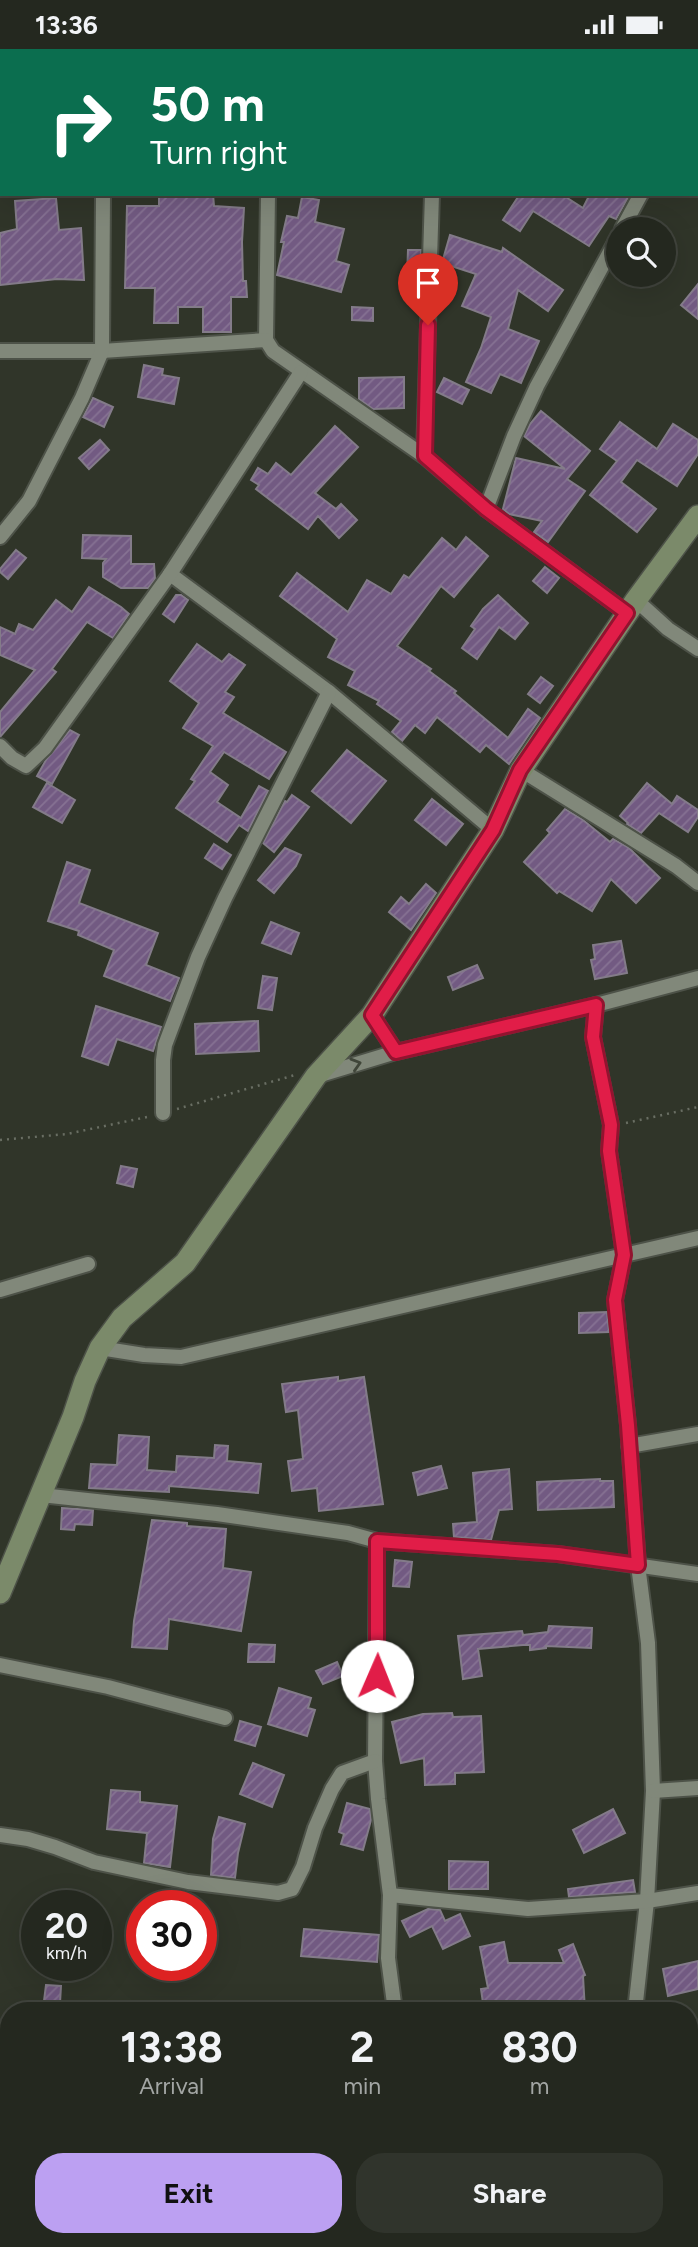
<!DOCTYPE html>
<style>
:root{--surface:#24281f;--page:#30342c;--text:#f1f3f6;--muted:#a3a6a4;--line:#41443d;--accent:#bca0f2}
body{margin:0;font-family:Figtree,sans-serif;background:var(--page);color:var(--text);height:100vh;display:flex;flex-direction:column;font-size:26px;white-space:nowrap}
*{box-sizing:border-box;margin:0}
p{font-size:23px;color:var(--muted)}
.icon{flex:none;width:38px;height:38px;fill:none;stroke:currentColor;stroke-width:2;stroke-linecap:round;stroke-linejoin:round}
.map{position:relative;flex:1;overflow:hidden}
.drawer{position:absolute;left:0px;top:1953px;width:698px;height:245px;display:flex;flex-direction:column;background:var(--surface);border-radius:28px 28px 0 0;box-shadow:0 7px 28px #0002,0 0 0 2px var(--line)}
.drawer>*{flex:none}
.banner{position:absolute;left:0px;top:0px;width:698px;height:147px;box-shadow:0 7px 28px #0002,0 0 0 2px var(--line);background:#0b6e4f;color:#fff;overflow:hidden}
.buttons{position:absolute;left:606px;top:168px;display:grid;gap:14px}
.buttons a{display:grid;place-items:center;width:70px;height:70px;border-radius:50%;background:var(--surface);box-shadow:0 7px 28px #0002,0 0 0 2px var(--line);font-size:35px}
.speed{position:absolute;left:21px;top:1841px;display:flex;gap:14px;font-size:35px;font-weight:700;text-align:center}
.speed>*{display:grid;place-content:center;width:91px;height:91px;border-radius:50%;background:var(--surface);box-shadow:0 7px 28px #0002,0 0 0 2px var(--line);line-height:1}
.speed small{font-size:18px;font-weight:400}
.speed .limit{border:10px solid #d22;background:#fff;color:#111}
.pin{position:absolute;display:grid;place-items:center;width:60px;height:60px;color:#fff;margin:-72px -30px;border-radius:50% 50% 50% 0;rotate:-45deg;box-shadow:0 0 7px #0007}
.pin .icon{rotate:45deg}
.me{position:absolute;width:77px;margin:-38px;rotate:1deg;stroke-linejoin:round;filter:drop-shadow(0 0 5px #0008)}
.turn{display:flex;align-items:center;gap:24px;height:147px;padding:0 35px;font-size:32px}
.turn .icon{width:91px;height:91px;stroke-width:2.5}
.turn b{display:block;font-size:49px;line-height:60px}
.eta{display:flex;justify-content:space-evenly;align-items:center;height:119px;text-align:center}
.eta b{font-size:42px;font-weight:700;line-height:49px}
.cta{display:flex;gap:14px;margin-top:auto;padding:14px 35px}
.cta a{flex:1;height:80px;border-radius:28px;background:var(--accent);color:#111;font-size:28px;font-weight:700;line-height:80px;text-align:center}
.cta a+a{background:var(--page);color:var(--text)}
.status{display:flex;justify-content:space-between;align-items:center;height:49px;padding:0 35px;background:var(--surface);direction:ltr}
.status svg{height:19px;fill:currentColor}
.map>svg:first-child{display:block}
.building{fill:url(#building-hatch);stroke:#837b89;stroke-width:2}
.lines{fill:none;stroke-linecap:round;stroke-linejoin:round}
.lane-casing{stroke:#4d5248;stroke-width:10}
.street-casing{stroke:#4d5248;stroke-width:18}
.secondary-casing{stroke:#4d5248;stroke-width:24}
.path{stroke:#696e63;stroke-width:2.5;stroke-dasharray:2 5;stroke-linecap:butt}
.lane{stroke:#81887a;stroke-width:7}
.street{stroke:#81887a;stroke-width:14}
.secondary{stroke:#7b8a6a;stroke-width:21}
.oneway{stroke:#404639}
.route-casing{stroke:#92132f;stroke-width:18}
.route{stroke:#e11d48;stroke-width:12}
</style>
<div class="status"><b>13:36</b><svg viewBox="0 0 49 12"><path d="M0 12V9h3v3zM5 12V6h3v6zM10 12V3h3v9zM15 12V0h3v12zM26 1h20v11H26zM47 4h2v5h-2z"/></svg></div>
<div class="map">
<svg width="698" height="2198" viewBox="0 0 698 2198">
<defs>
<pattern id="building-hatch" width="6" height="6" patternUnits="userSpaceOnUse" patternTransform="scale(1.75)"><rect width="6" height="6" fill="#725a82"/><path d="M-1 1l2-2M0 6l6-6M5 7l2-2" fill="none" stroke="#867293"/></pattern>
</defs>
<rect width="100%" height="100%" fill="#303529"/>
<g class="building">
<polygon points="159,145 213,145 214,157 244,159 242,193 243,232 246,232 247,248 231,248 231,283 203,283 203,258 178,258 178,274 154,274 155,239 125,239 127,157 159,157"/>
<polygon points="520,145 561,145 583,159 590,145 630,145 616,170 609,167 589,197 533,162 520,182 503,171"/>
<polygon points="302,148 319,151 315,173 344,180 336,212 349,216 341,243 277,226 284,193 281,193 287,167 298,169"/>
<polygon points="56,149 59,181 81,179 84,231 57,230 0,236 0,184 17,180 15,152"/>
<polygon points="450,186 502,203 503,199 563,241 548,262 518,241 508,280 539,292 521,334 500,325 491,344 466,333 481,299 491,268 462,257 476,225 442,214"/>
<polygon points="408,201 421,201 420,228 407,228"/>
<polygon points="698,235 698,270 681,256"/>
<polygon points="352,258 373,259 373,272 352,271"/>
<polygon points="144,316 163,320 162,326 179,329 174,355 138,348"/>
<polygon points="404,328 404,359 373,360 359,350 359,329"/>
<polygon points="444,329 469,341 462,355 437,343"/>
<polygon points="93,349 113,358 104,378 83,368"/>
<polygon points="541,362 590,402 567,430 585,442 548,493 534,483 542,472 509,465 503,460 516,409 565,420 524,387 530,375"/>
<polygon points="620,373 657,400 673,375 698,391 698,405 677,437 637,411 621,433 656,460 637,483 590,446 617,412 600,400"/>
<polygon points="335,377 358,398 315,444 336,460 341,455 357,471 339,489 318,467 308,480 256,440 259,436 251,431 258,419 268,425 276,414 291,426"/>
<polygon points="100,391 109,401 89,420 79,409"/>
<polygon points="83,486 131,487 131,515 154,515 155,530 148,539 121,539 103,528 103,514 106,510 82,509"/>
<polygon points="466,488 488,507 454,548 441,537 397,597 431,620 429,622 456,642 454,644 508,689 528,660 540,669 509,715 486,696 480,703 437,668 425,684 415,676 402,692 392,683 401,672 377,655 379,652 348,636 355,622 328,608 337,590 280,547 297,524 348,563 367,531 391,545 404,526 409,529 442,489 456,501"/>
<polygon points="16,501 26,509 8,530 0,523 0,520"/>
<polygon points="545,518 559,529 547,544 533,532"/>
<polygon points="89,538 121,558 129,565 113,589 87,573 52,620 56,623 0,688 0,663 35,621 0,606 0,578 15,585 19,575 33,581 56,551 72,563"/>
<polygon points="176,546 181,546 188,551 174,573 163,565"/>
<polygon points="498,546 528,574 515,590 499,578 477,610 462,599 475,580 471,577 483,560"/>
<polygon points="197,595 222,613 229,605 245,616 225,643 234,648 223,664 286,703 269,730 224,703 210,723 228,736 217,753 241,769 259,737 268,742 248,782 239,776 227,793 176,759 195,732 191,730 213,697 183,679 199,654 170,632"/>
<polygon points="541,628 553,637 540,654 528,645"/>
<polygon points="70,681 79,686 52,735 37,727 46,711"/>
<polygon points="347,701 386,732 351,774 312,742"/>
<polygon points="47,734 75,751 62,774 33,758"/>
<polygon points="647,734 672,755 677,747 698,761 698,768 688,783 659,764 641,784 627,775 628,774 620,767"/>
<polygon points="292,746 309,758 274,803 263,794 285,752 287,753"/>
<polygon points="432,750 463,775 446,796 415,771"/>
<polygon points="565,760 583,771 610,793 613,790 629,799 660,829 636,854 611,830 592,862 559,842 557,844 524,813 550,784 547,781"/>
<polygon points="214,795 231,806 222,820 205,809"/>
<polygon points="285,799 301,806 296,817 274,844 258,831"/>
<polygon points="67,813 90,821 79,854 158,884 146,916 179,929 170,952 104,927 114,901 78,886 79,882 48,872"/>
<polygon points="426,835 436,844 411,881 389,863 401,848 409,855"/>
<polygon points="271,873 299,884 291,905 262,894"/>
<polygon points="621,892 627,924 595,930 591,911 595,910 593,896"/>
<polygon points="477,916 483,929 453,941 448,928"/>
<polygon points="263,927 277,929 272,961 258,959"/>
<polygon points="96,957 161,978 153,1002 117,990 108,1016 82,1007"/>
<polygon points="258,972 259,1002 196,1005 195,975"/>
<polygon points="121,1117 137,1120 133,1138 117,1134"/>
<polygon points="607,1263 609,1283 579,1284 579,1264"/>
<polygon points="338,1328 338,1332 364,1328 383,1455 319,1462 317,1439 292,1442 288,1412 303,1410 298,1361 286,1363 282,1335"/>
<polygon points="119,1386 149,1388 147,1421 176,1423 177,1407 214,1409 215,1396 228,1397 227,1412 261,1415 258,1444 169,1437 169,1443 89,1439 91,1415 117,1416"/>
<polygon points="441,1417 447,1439 418,1446 413,1424"/>
<polygon points="509,1420 512,1460 499,1461 491,1491 454,1488 453,1475 477,1473 473,1424"/>
<polygon points="600,1430 600,1432 613,1432 614,1458 538,1461 537,1433"/>
<polygon points="62,1459 93,1461 92,1476 75,1475 74,1481 61,1480"/>
<polygon points="152,1471 187,1474 187,1477 226,1480 223,1519 251,1523 241,1582 169,1570 167,1600 132,1598 134,1572"/>
<polygon points="395,1511 412,1513 409,1538 393,1537"/>
<polygon points="549,1577 592,1579 591,1599 546,1597 546,1599 530,1601 530,1596 523,1596 478,1600 482,1627 463,1630 458,1587 522,1582 523,1586 548,1583"/>
<polygon points="249,1595 275,1596 274,1613 248,1613"/>
<polygon points="337,1613 343,1627 323,1635 316,1622"/>
<polygon points="279,1639 311,1649 308,1659 315,1661 307,1687 268,1675"/>
<polygon points="452,1664 453,1668 481,1667 484,1723 455,1724 455,1735 425,1736 424,1709 401,1714 392,1673 423,1665"/>
<polygon points="240,1672 261,1678 255,1697 235,1691"/>
<polygon points="253,1714 284,1726 272,1758 240,1745"/>
<polygon points="111,1741 140,1743 140,1753 177,1757 170,1818 144,1814 147,1784 107,1780"/>
<polygon points="347,1754 370,1760 371,1771 363,1801 341,1795 344,1785 339,1783"/>
<polygon points="613,1760 625,1784 584,1804 573,1781"/>
<polygon points="219,1768 245,1775 238,1804 235,1829 211,1826 213,1790"/>
<polygon points="449,1812 488,1813 488,1840 449,1840"/>
<polygon points="633,1831 635,1843 569,1848 568,1840"/>
<polygon points="428,1860 440,1861 445,1872 460,1865 470,1887 443,1900 432,1877 410,1888 402,1872"/>
<polygon points="304,1880 379,1886 377,1913 301,1907"/>
<polygon points="504,1893 508,1914 564,1914 559,1901 573,1895 585,1926 583,1927 585,1962 530,1962 528,1955 484,1961 481,1940 488,1939 480,1898"/>
<polygon points="698,1912 698,1940 668,1947 663,1920"/>
<polygon points="46,1936 61,1937 60,1954 44,1952"/>
</g>
<g class="lines">
<defs>
<polyline id="lane" points="343,0 345,2"/>
<g id="street">
<polyline points="103,2 103,0"/>
<polyline points="269,2 269,0"/>
<polyline points="436,2 436,0"/>
<polyline points="696,7 698,2"/>
<polyline points="696,131 698,132"/>
<polyline points="622,180 641,145"/>
<polyline points="266,291 268,145"/>
<polyline points="0,302 102,302 266,291 273,302 424,407 486,460 627,564"/>
<polyline points="424,407 432,145"/>
<polyline points="486,460 514,387 537,337 618,188"/>
<polyline points="0,488 29,452 82,349 102,302 103,145"/>
<polyline points="170,525 329,643 493,781"/>
<polyline points="636,551 668,580 698,600"/>
<polyline points="0,697 12,709 26,717 45,699 170,525 301,323"/>
<polyline points="521,721 676,817 698,834"/>
<polyline points="596,956 593,988 611,1076 609,1102 624,1206 615,1251 628,1376 638,1516 648,1594 653,1742 647,1852 635,1962"/>
<polyline points="372,966 396,1003"/>
<polyline points="317,1027 396,1003 596,956 698,929"/>
<polyline points="163,1064 163,1011 165,996 198,908 225,849 329,643"/>
<polyline points="0,1241 88,1215"/>
<polyline points="100,1299 144,1306 181,1308 698,1189"/>
<polyline points="629,1397 698,1385"/>
<polyline points="41,1446 217,1465 348,1484 377,1492 558,1505 698,1525"/>
<polyline points="377,1492 375,1712 378,1750 390,1846 388,1909 395,1962"/>
<polyline points="0,1616 108,1638 225,1669"/>
<polyline points="653,1742 698,1739"/>
<polyline points="0,1786 28,1790 55,1798 94,1813 188,1833 278,1844 292,1840 303,1818 315,1779 332,1740 342,1724 375,1712"/>
<polyline points="390,1846 528,1860 647,1852 698,1844"/>
<polyline points="690,1989 698,1996"/>
<polyline points="0,2009 9,2012"/>
<polyline points="300,2189 318,2198"/>
<polyline points="674,2189 680,2198"/>
<polyline points="165,2198 167,2189"/>
<polyline points="387,2198 388,2189"/>
</g>
<polyline id="secondary" points="0,1544 73,1368 85,1332 100,1299 122,1269 185,1214 316,1027 372,966 493,781 521,721 636,551 698,467"/>
</defs>
<use href="#lane" class="lane-casing"/>
<use href="#street" class="street-casing"/>
<use href="#secondary" class="secondary-casing"/>
<g class="path">
<polyline points="177,1060 295,1026"/>
<polyline points="626,1074 698,1058"/>
<polyline points="0,1091 67,1085 147,1068"/>
</g>
<use href="#lane" class="lane"/>
<use href="#street" class="street"/>
<use href="#secondary" class="secondary"/>
</g>
<defs><path id="oneway-chevron" d="M-2-3.5L2.5 0L-2 3.5" fill="none" stroke-width="1.6" stroke-linecap="round" stroke-linejoin="round" transform="scale(1.75)"/></defs>
<use class="oneway" href="#oneway-chevron" transform="translate(356 1015) rotate(-17)"/>
<g class="lines">
<defs>
<polyline id="route" points="377,1627 377,1492 558,1505 638,1516 628,1376 615,1251 624,1206 609,1102 611,1076 593,988 596,956 396,1003 372,966 493,781 520,721 627,564 486,460 425,407 428,276"/>
</defs>
<use href="#route" class="route-casing"/>
<use href="#route" class="route"/>
</g>
</svg>
<div class="buttons">
<a><svg class="icon" aria-label="search" viewBox="0 0 24 24"><circle cx="10" cy="10" r="6"/><path d="M15 15l6 6"/></svg></a>
</div>
<div class="speed"><div>20<small>km/h</small></div><div class="limit">30</div></div>
<div class="pin" style="left:428px;top:276px;background:#d93025"><svg class="icon" aria-label="arrive" viewBox="0 0 24 24"><path d="M6 21V4h12l-3 4 3 4H6"/></svg></div>
<svg class="me" style="left:377px;top:1627px" viewBox="-20 -20 40 40"><circle r="19" fill="#fff"/><path d="M0-13L10 11 0 6-10 11z" fill="#e11d48"/></svg>
<div class="banner">
<div class="turn"><svg class="icon" aria-label="right" viewBox="0 0 24 24"><path d="M7 20v-9h11M14 6l5 5-5 5"/></svg><div><b>50 m</b>Turn right</div></div>
</div>
<section class="drawer">
<div class="eta">
<div><b>13:38</b><p>Arrival</p></div>
<div><b>2</b><p>min</p></div>
<div><b>830</b><p>m</p></div>
</div>
<div class="cta"><a>Exit</a><a>Share</a></div>
</section>
</div>
